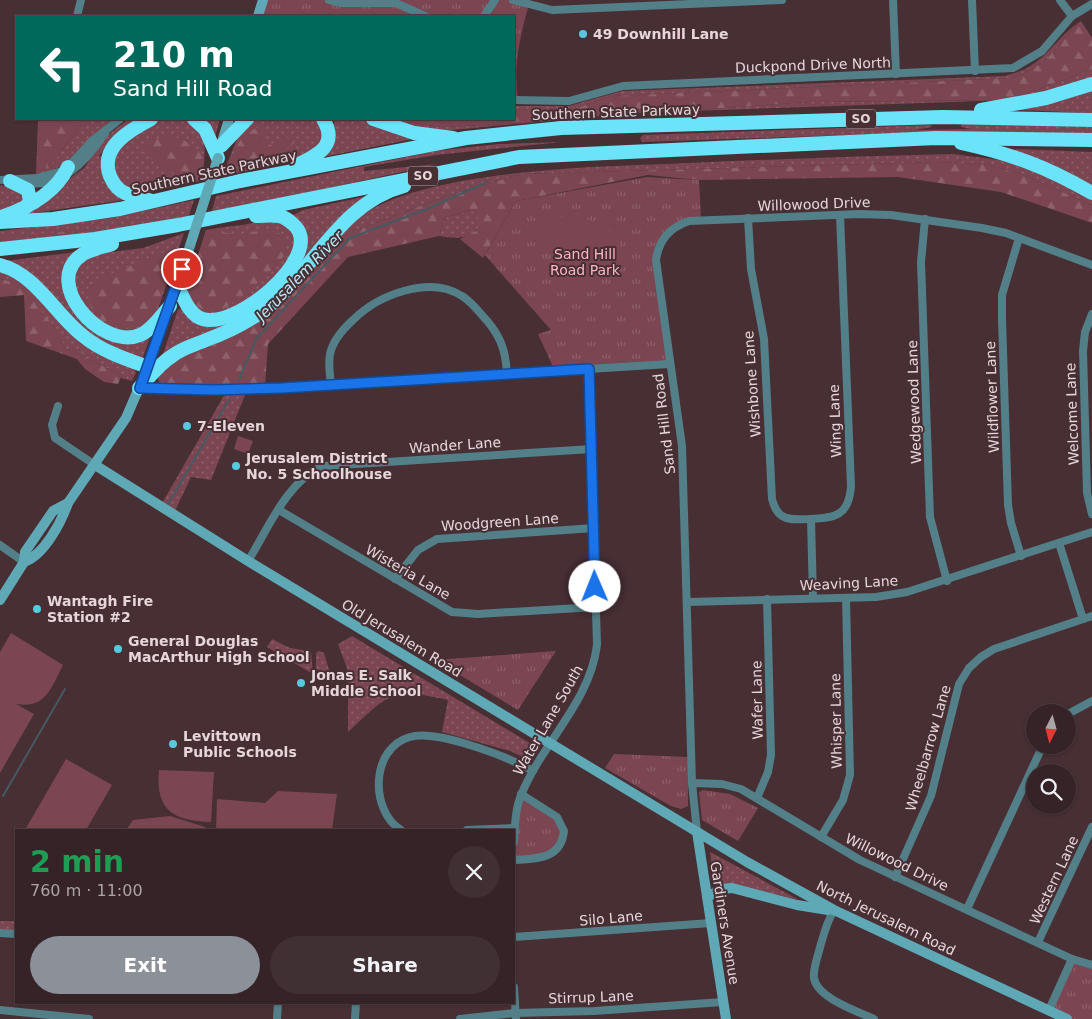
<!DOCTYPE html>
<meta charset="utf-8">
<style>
:root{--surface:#352327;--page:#402f33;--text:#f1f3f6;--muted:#aaa4a7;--line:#4f4044;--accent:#8c9099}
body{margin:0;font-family:"DejaVu Sans",sans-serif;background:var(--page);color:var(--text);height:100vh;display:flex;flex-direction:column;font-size:19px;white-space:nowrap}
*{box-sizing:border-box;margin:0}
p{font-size:16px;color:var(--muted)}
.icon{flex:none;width:28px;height:28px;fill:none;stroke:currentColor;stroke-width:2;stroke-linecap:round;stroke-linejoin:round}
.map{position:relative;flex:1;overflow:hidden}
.panel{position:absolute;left:15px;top:829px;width:500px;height:175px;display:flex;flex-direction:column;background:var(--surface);border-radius:0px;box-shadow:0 1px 4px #0004,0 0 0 1px var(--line)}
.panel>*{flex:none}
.top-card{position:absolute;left:15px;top:15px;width:500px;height:105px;border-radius:0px;box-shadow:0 1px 4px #0004,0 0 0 1px var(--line);background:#00695c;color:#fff;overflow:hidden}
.needle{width:32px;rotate:186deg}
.tools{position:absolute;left:1026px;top:704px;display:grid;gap:10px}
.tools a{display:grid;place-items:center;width:50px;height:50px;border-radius:50%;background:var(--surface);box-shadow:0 1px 4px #0004,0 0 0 1px var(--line);font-size:25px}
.pin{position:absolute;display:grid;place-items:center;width:42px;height:42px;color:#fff;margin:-21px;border:2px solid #fff;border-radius:50%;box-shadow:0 1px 5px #0007}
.me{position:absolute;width:55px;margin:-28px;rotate:359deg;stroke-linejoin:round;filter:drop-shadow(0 0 4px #0008)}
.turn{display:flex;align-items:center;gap:18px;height:105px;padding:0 15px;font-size:22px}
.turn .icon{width:65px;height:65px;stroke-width:2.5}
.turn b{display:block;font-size:35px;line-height:42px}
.round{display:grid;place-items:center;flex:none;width:52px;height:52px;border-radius:26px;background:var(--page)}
.head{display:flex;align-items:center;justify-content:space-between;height:85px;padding:0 15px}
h1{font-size:30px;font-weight:800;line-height:38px;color:#1e9e55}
.primary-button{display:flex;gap:10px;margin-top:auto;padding:10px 15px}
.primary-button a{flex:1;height:58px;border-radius:30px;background:var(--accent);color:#fff;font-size:20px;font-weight:800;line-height:58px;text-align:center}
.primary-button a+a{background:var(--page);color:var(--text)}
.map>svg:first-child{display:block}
.grass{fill:url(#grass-dots)}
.forest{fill:url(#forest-firs)}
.park{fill:url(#park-tufts)}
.pitch{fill:#7b4652}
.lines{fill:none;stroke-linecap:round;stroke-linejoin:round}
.stream{stroke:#455a60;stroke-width:2}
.minor{stroke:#537f88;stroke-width:8}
.secondary{stroke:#5fa8b6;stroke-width:10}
.motorway{stroke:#6be3f9;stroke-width:14}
.secondary-bridge{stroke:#5fa8b6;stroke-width:10}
.route-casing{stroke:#114b97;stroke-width:12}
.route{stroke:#1a73e8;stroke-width:9}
.poi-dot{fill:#55cadf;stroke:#472f34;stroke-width:2}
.labels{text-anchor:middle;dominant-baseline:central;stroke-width:4;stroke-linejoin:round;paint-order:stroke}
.shield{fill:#472f34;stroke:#b6a4a8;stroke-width:1}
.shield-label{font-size:12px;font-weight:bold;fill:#e6d6d9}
.poi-label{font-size:14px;font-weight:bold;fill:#e6d6d9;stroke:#472f34;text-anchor:start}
.street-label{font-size:14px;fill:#e6d6d9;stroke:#472f34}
.park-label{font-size:14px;fill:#fdb5c3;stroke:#472f34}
.water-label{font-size:15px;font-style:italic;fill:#b5ebf6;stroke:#472f34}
</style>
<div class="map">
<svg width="1092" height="1019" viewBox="0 0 1092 1019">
<defs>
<pattern id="grass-dots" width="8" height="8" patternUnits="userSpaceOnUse" patternTransform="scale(1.25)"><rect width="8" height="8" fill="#7b4652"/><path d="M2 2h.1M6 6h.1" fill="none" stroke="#8e606a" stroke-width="1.8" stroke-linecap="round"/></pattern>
<pattern id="forest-firs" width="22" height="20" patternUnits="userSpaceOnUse" patternTransform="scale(1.25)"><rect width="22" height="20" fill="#7b4652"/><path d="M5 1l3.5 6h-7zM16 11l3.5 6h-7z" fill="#8e606a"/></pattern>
<pattern id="park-tufts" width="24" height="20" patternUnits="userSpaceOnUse" patternTransform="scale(1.25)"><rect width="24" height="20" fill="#7b4652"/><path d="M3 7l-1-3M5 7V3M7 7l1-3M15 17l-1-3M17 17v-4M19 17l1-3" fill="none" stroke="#8e606a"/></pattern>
</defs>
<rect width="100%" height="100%" fill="#472f34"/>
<g class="grass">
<path d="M1081,21c-11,10 -19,22 -29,32 -10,12 -26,19 -40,25l-401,18 -37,13 -60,1v-4h55l53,-15 383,-15c7,-3 16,-4 22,-8 22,-12 33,-34 54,-47z"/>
<polygon points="1092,69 1092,79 1064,90 1011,100 634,113 452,130 431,131 381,119 397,119 405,122 442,127 524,123 604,108 682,111 809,102 1011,100"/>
<polygon points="1092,90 1092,113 1018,110"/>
<path d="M90,119h23c-28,22 -40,49 -77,56l17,-13 31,-41z"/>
<polygon points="129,119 143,119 113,138 99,156 104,157 124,200 19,215 84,168 106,136"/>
<path d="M162,119c6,0 14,-2 20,0 29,6 23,38 20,58l21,-3 14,-35 9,-9v-4l10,-7h59l7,6 2,14 -18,19 -165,36 -21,-7 -8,-15v-17l26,-25z"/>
<polygon points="201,119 220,119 215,137"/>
<polygon points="333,119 359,119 418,138 323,157 335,120"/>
<polygon points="961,124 1092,127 1092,135 904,133 642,142 640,138 643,135 930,125 932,127 915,130 971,129 961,127"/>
<polygon points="562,142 436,155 364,167 364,171 438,164 211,214 216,196 435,151 499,144"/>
<polygon points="1016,149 1092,152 1092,189 1014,152"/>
<path d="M953,154l62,8 42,18 35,20v5l-68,-30 -37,-11 -52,-2 -414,12 -71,21 -93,35 -11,-2c58,-61 260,-61 343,-65 88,-4 176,-7 264,-9z"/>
<polygon points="0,185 21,188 27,203 0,213"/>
<path d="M372,195v3l-27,19 -55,65 -24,23 -37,22 -64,29v-2h-2l15,-45 1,1 3,-3c6,7 13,17 24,19 32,4 99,-51 99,-84 0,-11 -8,-18 -16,-25l14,-7z"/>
<polygon points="194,200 188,218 0,247 0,231 111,218"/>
<path d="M472,210l11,13c-14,17 -24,16 -44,13l5,-18z"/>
<path d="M266,220c17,0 24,5 32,19l-7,23 -51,45 -39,9 -15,-21 20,-65c20,-4 40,-4 60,-10z"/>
<polygon points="184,233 154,321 147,328 115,334 92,318 77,299 74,273 82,262 97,254 143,248"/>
<polygon points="76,252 63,277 101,335 151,334 142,360 108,349 5,261"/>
<polygon points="312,268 269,316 237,335 190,354 168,385 159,384 158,375 174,359"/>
<polygon points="0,271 17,277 134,367 136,373 132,381 121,378 122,375 65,348 54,327 14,282 0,279"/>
<polygon points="230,385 249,385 211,480 191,477 174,513 161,505"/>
<path d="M352,636l186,112 -6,13 -22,-10 -68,-19 6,-32c-57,-13 -59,-6 -100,32v-61l-10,-27z"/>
<polygon points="272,639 290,648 309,651 311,653 313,674 267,647"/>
<polygon points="319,651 324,653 333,683 316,668 316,653"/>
<polygon points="710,852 799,900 733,884 714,884"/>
<polygon points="0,921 16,921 16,933 0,932"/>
</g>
<g class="forest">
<path d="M1081,21l11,17v31l-81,31 -202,2 -127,9 -78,-3 -80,15 -82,4 -37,-5 -8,-3h117v-9l60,-1 37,-13 401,-18c14,-6 30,-13 40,-25 10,-10 18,-22 29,-32z"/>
<polygon points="38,119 90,119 84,121 53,162 36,175"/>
<path d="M260,126l4,7 -1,15 24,-11 8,4c-8,13 -28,14 -42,19 -9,3 -17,8 -26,11 14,-24 3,-30 33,-45z"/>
<path d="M167,135c17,4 26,8 37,21l-2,21c-23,5 -48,-15 -64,-29z"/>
<polygon points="935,162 987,164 1024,175 1092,205 1092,223 1001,192 898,177 699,180 648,175 516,201 483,258 460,239 476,231 483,223 471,210 444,218 439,236 348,257 268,344 265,385 168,385 162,377 190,354 237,335 269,316 345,228 357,230 450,195 521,174"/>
<path d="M265,229l20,6 2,17c-11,15 -49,52 -68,58 -4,1 -10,1 -15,2l-9,-9 -7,-17 18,-56 35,5z"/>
<polygon points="91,231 0,240 0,235"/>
<path d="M172,249c-5,20 -11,68 -30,76 -11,4 -21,3 -32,3 -16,-14 -25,-22 -21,-45z"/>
<polygon points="0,279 14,282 24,289 54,327 65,348 122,375 118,384 104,382 85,369 77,359 26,341 24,295 0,297"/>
</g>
<g class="park">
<path d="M267,0h250l12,4c-9,33 -16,61 -11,95l-4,1v-84h-251z"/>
<polygon points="647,177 699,180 701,219 679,223 656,251 668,363 555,371 538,334 551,330 485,255 516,201"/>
<polygon points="238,436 253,441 248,454 234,449"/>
<polygon points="556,651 518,710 435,660"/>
<polygon points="614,754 688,757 688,806 681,809 671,806 605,768"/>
<polygon points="703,790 730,794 758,808 738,841 702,820 699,792"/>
<polygon points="521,796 556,817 562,837 549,855 514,860"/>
<polygon points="1071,960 1092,966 1092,1019 1069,1019 1049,1010"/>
</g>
<g class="pitch">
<polygon points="430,0 462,0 447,6 430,5"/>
<path d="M558,217c35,-1 63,8 66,48l-51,27 -38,-68z"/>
<path d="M11,633l52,32c-12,23 -17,44 -47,39l18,10 -34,59v-121z"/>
<polygon points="66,759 112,785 86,830 25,830"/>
<path d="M159,770l55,2 -3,50c-38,-1 -56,-12 -52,-52z"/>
<polygon points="278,791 337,794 332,830 216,830 217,799 265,803"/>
<polygon points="170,816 205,827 204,830 126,830 133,820"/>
</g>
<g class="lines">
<g class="stream">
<polyline points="486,119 488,121"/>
<polyline points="239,380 256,339 350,238 427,209 487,182"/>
<polyline points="167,506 229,400"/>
<polyline points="3,796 65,689"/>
</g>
<g class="minor">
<polyline points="329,0 340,3 396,3 425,16"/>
<polyline points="513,0 552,10 782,0"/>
<polyline points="893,0 896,74"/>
<polyline points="972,0 975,71"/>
<polyline points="1060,0 1072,16"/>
<polyline points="77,16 81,0"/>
<polyline points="484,16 495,0"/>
<polyline points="514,100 569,101 623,86 1013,68 1042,51 1072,16 1092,4"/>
<polyline points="0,180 37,178 62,171 68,167 92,141 120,119"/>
<path d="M22,183c39,6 63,-20 83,-50"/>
<path d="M748,218l3,51 13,70 8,160c2,7 4,13 10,17 8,5 18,3 27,3 26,-1 40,-3 42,-33l-11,-271"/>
<polyline points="925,219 921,262 930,517 947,581"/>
<polyline points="1019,238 1002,295 1002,320 1008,505 1011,523 1021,556"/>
<polyline points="1092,314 1085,332 1083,351 1087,493 1092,514"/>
<path d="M331,385c-1,-10 -3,-21 -1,-31 3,-14 13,-25 23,-34 25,-25 76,-45 109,-24 7,4 13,11 19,18 18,19 25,34 26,61"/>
<polyline points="140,388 214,390 282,388 669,364"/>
<polyline points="58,406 52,425 55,438 95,465"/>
<polyline points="279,510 452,612 478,614 596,607"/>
<polyline points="811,519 813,598"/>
<polyline points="1059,543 1083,619"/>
<polyline points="0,545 24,562"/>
<path d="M248,561c20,-32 39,-80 75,-95l269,-17"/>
<polyline points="395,579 418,550 437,539 594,528"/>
<polyline points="688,602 876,597 907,592 1092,532"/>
<polyline points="1068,714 1092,701"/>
<polyline points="692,783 722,784 741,789 860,860 1072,959 1092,965"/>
<polyline points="757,798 768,772 771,755 767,599"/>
<path d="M401,830c-31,-19 -31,-82 9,-93 27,-8 98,20 123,34"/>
<polyline points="467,830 515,828"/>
<path d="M697,832l-5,-49 -10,-337 -26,-186c3,-20 13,-32 33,-39l170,-7 32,1 91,13 24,5 86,32"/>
<polyline points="821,837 843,800 850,775 846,598"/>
<path d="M514,842c1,-16 1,-34 8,-49 21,-51 68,-91 75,-148l-8,-276"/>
<path d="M514,860c23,-1 47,-1 50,-29l-7,-14 -36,-23"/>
<polyline points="895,877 931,796 959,684 969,668 981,657 994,649 1092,616"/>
<polyline points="967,909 1043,745"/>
<path d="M834,910c-8,13 -11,27 -15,41 -2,8 -6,18 -5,27 3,20 43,33 60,41"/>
<polyline points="0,933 16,934"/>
<polyline points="514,937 711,923"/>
<polyline points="1038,942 1092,827"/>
<polyline points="514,987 516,1019"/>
<polyline points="0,1010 89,1019"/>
<polyline points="1049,1010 1072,959"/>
<polyline points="277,1019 278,1002"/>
<polyline points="355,1019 356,1002"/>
<polyline points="460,1019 515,1013 594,1011 723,1002"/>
</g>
<g class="secondary">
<polyline points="258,16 263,0"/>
<polyline points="222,142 229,119"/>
<polyline points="95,465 248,561 747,862 834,910 1067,1019"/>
<path d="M24,562c20,-7 37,-39 44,-59l58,-85 22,-51 40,-115"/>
<polyline points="0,600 24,562 25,552 53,511 68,503"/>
<polyline points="697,832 726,1019"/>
<polyline points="707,897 722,889 732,888 797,905 828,910"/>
</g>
<g class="motorway">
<polyline points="981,110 1046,98 1092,84"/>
<path d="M151,119c-21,11 -52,28 -41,57 3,7 8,14 15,17 8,4 18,5 27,8"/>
<polyline points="194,119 205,129 218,158"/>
<polyline points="373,119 414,133 453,138"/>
<path d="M961,143c51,11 86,24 131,50"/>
<polyline points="221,146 247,119"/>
<path d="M297,165c21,-10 42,-20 26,-46"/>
<polyline points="10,181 28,190 30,201 26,207"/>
<path d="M1,217c27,-9 54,-23 67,-50"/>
<polyline points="0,222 53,219 120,209 240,181 466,138 561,128 943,117 1092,120"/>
<path d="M112,244c-9,3 -20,5 -29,10 -43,27 18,97 57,81 12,-5 21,-19 30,-29"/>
<polyline points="0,249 95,239 178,225 519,157 936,138 1092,140"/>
<path d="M0,265c36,9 55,49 82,70 19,16 43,24 66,32"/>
<path d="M177,285c6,11 10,25 21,32 32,19 127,-60 97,-91 -5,-5 -10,-9 -16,-10 -8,-1 -16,0 -23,0"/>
<path d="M139,388c11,-11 20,-24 33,-32 10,-8 23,-11 34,-16 20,-7 40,-17 58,-30 49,-38 75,-107 140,-124"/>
</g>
<polyline class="secondary-bridge" points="188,252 218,158"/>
</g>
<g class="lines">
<defs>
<polyline id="route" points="182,269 140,388 214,390 282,388 589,369 595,587"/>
</defs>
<use href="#route" class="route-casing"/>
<use href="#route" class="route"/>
</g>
<g class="poi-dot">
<circle cx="583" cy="34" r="5"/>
<circle cx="187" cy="426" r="5"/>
<circle cx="236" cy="466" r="5"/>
<circle cx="37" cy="609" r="5"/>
<circle cx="118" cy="649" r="5"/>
<circle cx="301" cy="683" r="5"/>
<circle cx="173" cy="744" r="5"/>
</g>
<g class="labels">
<g class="shield">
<rect x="846" y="109.5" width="30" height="19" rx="4"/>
<rect x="408" y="166.5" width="30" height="19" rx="4"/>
</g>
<g class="shield-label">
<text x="861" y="119">SO</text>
<text x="423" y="176">SO</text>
</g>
<g class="poi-label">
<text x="593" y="34">49 Downhill Lane</text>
<text x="197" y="426">7-Eleven</text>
<text x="246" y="458">Jerusalem District<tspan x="246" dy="16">No. 5 Schoolhouse</tspan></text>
<text x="47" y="601">Wantagh Fire<tspan x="47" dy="16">Station #2</tspan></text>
<text x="128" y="641">General Douglas<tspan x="128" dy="16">MacArthur High School</tspan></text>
<text x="311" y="675">Jonas E. Salk<tspan x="311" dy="16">Middle School</tspan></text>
<text x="183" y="736">Levittown<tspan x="183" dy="16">Public Schools</tspan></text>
</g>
<g class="street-label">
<text transform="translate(813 65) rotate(-2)">Duckpond Drive North</text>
<text transform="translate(616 112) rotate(-2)">Southern State Parkway</text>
<text transform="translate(214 172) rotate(-12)">Southern State Parkway</text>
<text transform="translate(814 204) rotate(-2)">Willowood Drive</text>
<text transform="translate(752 384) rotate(-94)">Wishbone Lane</text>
<text transform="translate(992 397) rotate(-92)">Wildflower Lane</text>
<text transform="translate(914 402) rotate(-92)">Wedgewood Lane</text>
<text transform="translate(1072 414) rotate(-92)">Welcome Lane</text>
<text transform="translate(835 421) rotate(-92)">Wing Lane</text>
<text transform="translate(664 424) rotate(-97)">Sand Hill Road</text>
<text transform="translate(455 445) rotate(-4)">Wander Lane</text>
<text transform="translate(500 522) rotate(-4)">Woodgreen Lane</text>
<text transform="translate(408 572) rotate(30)">Wisteria Lane</text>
<text transform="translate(849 583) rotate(-3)">Weaving Lane</text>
<text transform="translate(402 638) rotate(31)">Old Jerusalem Road</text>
<text transform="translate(757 700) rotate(-91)">Wafer Lane</text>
<text transform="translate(548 720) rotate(-60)">Water Lane South</text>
<text transform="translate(836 721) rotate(-91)">Whisper Lane</text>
<text transform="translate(928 748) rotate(-74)">Wheelbarrow Lane</text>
<text transform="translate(897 862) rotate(26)">Willowood Drive</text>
<text transform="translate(1054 880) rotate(-65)">Western Lane</text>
<text transform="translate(611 918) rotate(-5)">Silo Lane</text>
<text transform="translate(886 918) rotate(26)">North Jerusalem Road</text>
<text transform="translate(725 923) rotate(81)">Gardiners Avenue</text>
<text transform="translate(591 997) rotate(-2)">Stirrup Lane</text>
</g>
<g class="park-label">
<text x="585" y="254">Sand Hill<tspan x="585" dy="16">Road Park</tspan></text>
</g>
<g class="water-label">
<text transform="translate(300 276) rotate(-46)">Jerusalem River</text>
</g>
</g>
</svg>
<div class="tools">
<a><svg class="needle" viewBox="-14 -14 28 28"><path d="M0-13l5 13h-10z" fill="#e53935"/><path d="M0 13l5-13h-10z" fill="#aaa4a7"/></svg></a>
<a><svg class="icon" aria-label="search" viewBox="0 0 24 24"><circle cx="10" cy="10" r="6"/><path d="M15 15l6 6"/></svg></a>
</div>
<div class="pin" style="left:182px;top:269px;background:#d93025"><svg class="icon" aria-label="arrive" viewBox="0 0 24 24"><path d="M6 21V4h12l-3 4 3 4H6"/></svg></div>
<svg class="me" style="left:595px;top:587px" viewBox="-20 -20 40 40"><circle r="19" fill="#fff"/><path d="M0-13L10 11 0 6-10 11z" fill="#1a73e8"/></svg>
<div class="top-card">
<div class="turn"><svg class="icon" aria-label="left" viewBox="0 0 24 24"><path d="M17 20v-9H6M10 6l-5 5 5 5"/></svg><div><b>210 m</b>Sand Hill Road</div></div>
</div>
<section class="panel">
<div class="head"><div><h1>2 min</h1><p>760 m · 11:00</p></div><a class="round"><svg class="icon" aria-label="close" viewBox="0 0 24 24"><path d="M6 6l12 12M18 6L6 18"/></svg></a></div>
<div class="primary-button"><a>Exit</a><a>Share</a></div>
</section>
</div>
